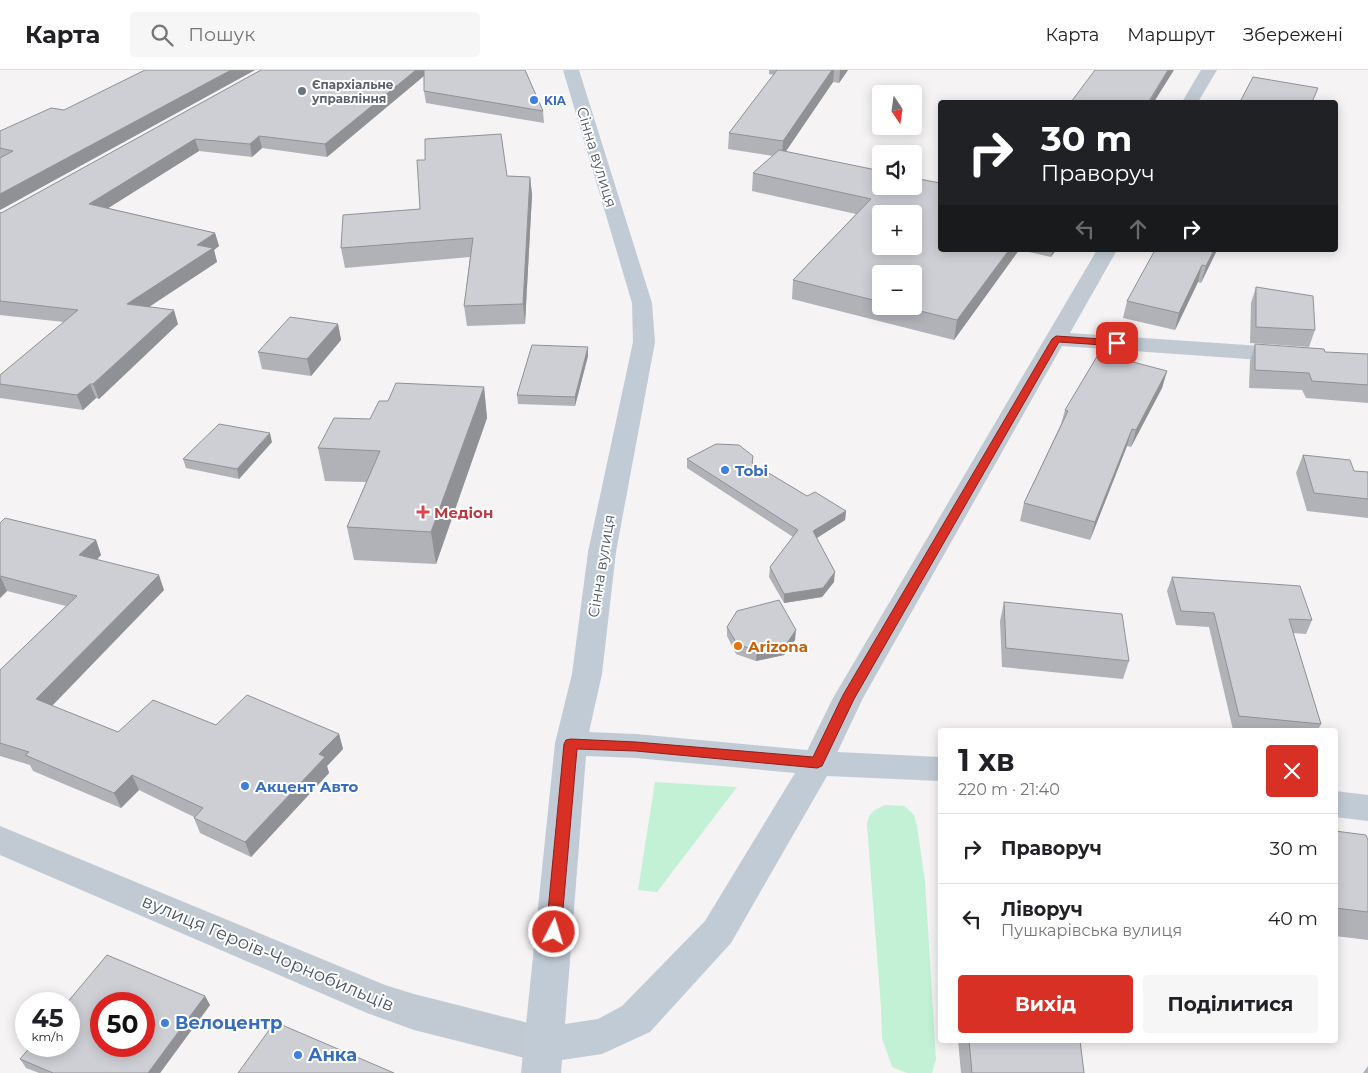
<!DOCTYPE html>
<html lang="uk">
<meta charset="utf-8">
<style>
:root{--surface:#fff;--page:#f6f6f6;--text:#202124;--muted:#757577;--line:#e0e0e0;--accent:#d93025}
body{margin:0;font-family:Montserrat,sans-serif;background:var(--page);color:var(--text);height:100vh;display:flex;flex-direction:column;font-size:19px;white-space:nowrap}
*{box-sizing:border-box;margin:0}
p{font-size:16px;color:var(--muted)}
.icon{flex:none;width:28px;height:28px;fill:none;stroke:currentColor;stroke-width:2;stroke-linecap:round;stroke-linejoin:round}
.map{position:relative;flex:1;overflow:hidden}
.panel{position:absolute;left:938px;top:658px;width:400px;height:315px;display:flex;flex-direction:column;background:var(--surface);border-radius:5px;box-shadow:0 2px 12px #0003}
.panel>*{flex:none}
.hud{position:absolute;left:938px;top:30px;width:400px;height:152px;border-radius:5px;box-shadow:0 2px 12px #0003;background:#202124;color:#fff;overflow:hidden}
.needle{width:32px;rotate:167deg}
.controls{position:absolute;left:872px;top:15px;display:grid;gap:10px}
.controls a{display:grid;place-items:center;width:50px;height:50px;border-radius:5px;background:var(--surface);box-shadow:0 2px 12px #0003;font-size:25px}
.speed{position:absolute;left:15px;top:922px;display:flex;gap:10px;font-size:25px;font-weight:700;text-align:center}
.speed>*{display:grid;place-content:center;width:65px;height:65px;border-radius:50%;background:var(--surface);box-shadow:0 2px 12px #0003;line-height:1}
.speed small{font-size:12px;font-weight:400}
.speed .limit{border:8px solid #d22;background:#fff;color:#111}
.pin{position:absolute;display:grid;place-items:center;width:42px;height:42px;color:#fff;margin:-21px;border-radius:10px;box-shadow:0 2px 8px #0006}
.me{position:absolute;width:55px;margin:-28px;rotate:5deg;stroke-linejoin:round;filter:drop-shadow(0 0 4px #0008)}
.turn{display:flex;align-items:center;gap:18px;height:105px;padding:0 20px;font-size:22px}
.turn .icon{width:65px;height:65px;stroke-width:2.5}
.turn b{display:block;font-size:35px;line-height:42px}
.lanes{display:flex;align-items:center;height:48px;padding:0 20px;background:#0003;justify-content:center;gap:25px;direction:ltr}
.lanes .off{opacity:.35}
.round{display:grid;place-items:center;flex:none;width:52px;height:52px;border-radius:5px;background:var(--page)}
.headline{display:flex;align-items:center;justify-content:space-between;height:85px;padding:0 20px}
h1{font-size:30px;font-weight:700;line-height:38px}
.cta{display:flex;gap:10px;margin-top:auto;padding:10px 20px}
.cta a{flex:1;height:58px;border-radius:5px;background:var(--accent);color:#fff;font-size:20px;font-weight:700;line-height:58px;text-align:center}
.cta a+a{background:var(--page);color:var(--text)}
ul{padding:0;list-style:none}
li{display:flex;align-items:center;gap:15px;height:70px;padding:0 20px;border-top:1px solid var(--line)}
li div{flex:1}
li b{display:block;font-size:19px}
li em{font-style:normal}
header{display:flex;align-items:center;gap:30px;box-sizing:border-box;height:70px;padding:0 25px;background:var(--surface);border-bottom:1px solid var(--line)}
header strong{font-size:24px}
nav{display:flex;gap:28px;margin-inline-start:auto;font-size:18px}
.search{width:350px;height:45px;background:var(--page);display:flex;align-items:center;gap:12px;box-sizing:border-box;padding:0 18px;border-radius:5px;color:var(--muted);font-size:19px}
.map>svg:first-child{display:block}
.green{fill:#c3f1d5}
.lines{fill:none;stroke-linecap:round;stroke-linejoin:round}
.minor{fill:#c1cad2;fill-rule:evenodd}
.tertiary{fill:#c1cad2;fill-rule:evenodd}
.secondary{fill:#c1cbd6;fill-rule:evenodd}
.wall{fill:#b0b2b7;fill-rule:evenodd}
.shaded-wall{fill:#909195}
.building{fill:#cdcfd5;stroke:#909195;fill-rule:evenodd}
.route{fill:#d93025;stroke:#8d1f18}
.worship-dot{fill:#6b7280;stroke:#fff;stroke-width:2}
.shop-dot{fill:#3f7fe0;stroke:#fff;stroke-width:2}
.health-dot{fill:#e0444e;stroke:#fff;stroke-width:2}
.food-dot{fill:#e8710a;stroke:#fff;stroke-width:2}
.labels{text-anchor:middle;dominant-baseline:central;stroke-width:4;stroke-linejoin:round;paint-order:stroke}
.far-worship-label{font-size:12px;font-weight:bold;fill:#5b616d;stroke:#fff;text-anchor:start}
.far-shop-label{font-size:12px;font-weight:bold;fill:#366cbe;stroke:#fff;text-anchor:start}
.street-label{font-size:15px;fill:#4a5661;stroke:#fff}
.shop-label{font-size:15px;font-weight:bold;fill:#366cbe;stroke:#fff;text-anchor:start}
.health-label{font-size:15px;font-weight:bold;fill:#be3a42;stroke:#fff;text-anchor:start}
.food-label{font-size:15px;font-weight:bold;fill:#c56008;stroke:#fff;text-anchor:start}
.near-street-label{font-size:18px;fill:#4a5661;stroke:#fff}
.near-shop-label{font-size:18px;font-weight:bold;fill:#366cbe;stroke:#fff;text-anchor:start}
</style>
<header>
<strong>Карта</strong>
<div class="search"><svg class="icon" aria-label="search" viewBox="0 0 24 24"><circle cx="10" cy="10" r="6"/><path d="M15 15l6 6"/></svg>Пошук</div>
<nav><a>Карта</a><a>Маршрут</a><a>Збережені</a></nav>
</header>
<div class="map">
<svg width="1368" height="1003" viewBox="0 0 1368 1003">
<rect width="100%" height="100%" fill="#f5f3f3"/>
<g class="green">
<polygon points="655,712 737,717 657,822 638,820"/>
<path d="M885,735l19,1 10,9 3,11 8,55 11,178 -4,14h-25l-15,-6 -10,-29 -1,-31 -14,-182c1,-12 7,-15 18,-20z"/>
</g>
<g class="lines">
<g class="minor">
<polygon points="1201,0 1217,0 1198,32 1182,32"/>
<polygon points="1097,180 1117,180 1070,263 1289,278 1297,280 1300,285 1297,290 1289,292 1062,276 863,628 828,702 817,705 806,702 801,693 833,628"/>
</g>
<polygon class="tertiary" points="0,756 385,915 414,924 544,957 558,962 564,975 558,988 544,993 414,960 367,943 0,785"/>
<g class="secondary">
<path d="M563,0h16l73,233 3,39 -39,210 -14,122 -13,58 47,2 181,17 123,6v24l-113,-5 -96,167 -81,89 -48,22 -40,6 -1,13h-40l34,-330 17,-69 16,-122 45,-210 -1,-39zM586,686l50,2 159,15 -90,148 -83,85 -24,13 -33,5z"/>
<polygon points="1335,721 1368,725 1368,751 1335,747"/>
</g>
</g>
<g class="wall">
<polygon points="255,0 0,140 0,61 64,40"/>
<polygon points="261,0 525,0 543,41 544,53 426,33 424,21 424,6 327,87 262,78 252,87 199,81 108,138 215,163 219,176 214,180 217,192 149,237 178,254 99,329 96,328 83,340 0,328 0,305 64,252 0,245 0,143 3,142"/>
<path d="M769,0h79l-9,13 -6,-1 -47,69 233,99 -65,90 -162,-41 1,-19 63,-66 -104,-23 1,-18 20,-17 -45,-7 1,-16 45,-58 -5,-1zM881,204l33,32h-33z"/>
<polygon points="507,106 530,107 532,125 525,254 467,256 464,236 470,187 345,198 341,178"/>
<polygon points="1020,180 1056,180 1051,187"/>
<polygon points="1217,180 1201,213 1198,212 1175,260 1123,248 1127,231"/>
<polygon points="1256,217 1315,260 1309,277 1250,273 1251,233"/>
<polygon points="338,254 341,270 311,306 262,299 258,282"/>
<polygon points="1255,274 1325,282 1368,284 1368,333 1306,328 1302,320 1249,318 1250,291"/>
<polygon points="588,277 588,286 575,336 518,334 517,325"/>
<polygon points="1167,301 1162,318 1131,377 1127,376 1090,470 1020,451 1024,433 1061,354 1065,340"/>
<polygon points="484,317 487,348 436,494 354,490 347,457 366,412 325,411 318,378 370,349 388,331"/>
<polygon points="272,372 239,409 186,398 183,389"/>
<polygon points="1303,385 1354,401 1368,402 1368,448 1307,441 1296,403"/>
<polygon points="753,386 753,394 807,426 846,441 845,450 817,468 834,512 822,527 784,533 769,507 770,497 793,467 687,398 687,389"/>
<polygon points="0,453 96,470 101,485 97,490 164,520 52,636 118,662 216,655 339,664 343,679 327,696 329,703 251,787 200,763 194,748 194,747 139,720 121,738 33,701 30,695 0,686 0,600 66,536 7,521 0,528"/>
<polygon points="1172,507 1312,550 1306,564 1293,563 1321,654 1318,660 1233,660 1209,557 1176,555 1167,521"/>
<polygon points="1004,532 1129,591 1123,609 1002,597 1000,551"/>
<polygon points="727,557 795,570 784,585 756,591 736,584 727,566"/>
<polygon points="1335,761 1368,770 1368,870 1335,866"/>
<polygon points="205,926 210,935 160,1003 39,1003 26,998 20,989"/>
<polygon points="958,970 1080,970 1084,1003 961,1003"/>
<polygon points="1368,996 1368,1003 1363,1003"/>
</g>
<g class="shaded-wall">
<polygon points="231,0 255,0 0,140 0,124"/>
<polygon points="416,0 425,0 425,5 327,87 325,74"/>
<polygon points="832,0 834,0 833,12 782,87 783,71"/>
<polygon points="840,0 848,0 839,13"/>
<polygon points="1168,0 1174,0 1154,32 1149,32"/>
<polygon points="259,66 262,78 252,87 250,74"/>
<polygon points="195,69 199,81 94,147 89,134"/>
<polygon points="530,107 532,125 525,254 523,234"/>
<polygon points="215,163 219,176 214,180 217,192 132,248 127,234 197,175"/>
<polygon points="1009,180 1019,180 954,270 957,250"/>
<polygon points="1053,180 1056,180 1051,187"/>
<polygon points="1214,180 1217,180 1201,213 1206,196"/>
<polygon points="1202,195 1198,212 1175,260 1179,243"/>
<polygon points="174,240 178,254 99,329 93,314"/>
<polygon points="338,254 341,270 311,306 307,289"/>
<polygon points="588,277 588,286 575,336 575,327"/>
<polygon points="1167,301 1162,318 1131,377 1136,360"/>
<polygon points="90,314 96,328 83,340 77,325"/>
<polygon points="484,317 487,348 436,494 431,462"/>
<polygon points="1132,359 1127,376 1090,470 1095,452"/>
<polygon points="270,363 272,372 239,409 237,399"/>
<polygon points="846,441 845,450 812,471 813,461"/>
<polygon points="96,470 101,485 85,500 79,485"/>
<polygon points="835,502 834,512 822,527 784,533 784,524"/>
<polygon points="159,505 164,520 43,645 36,629"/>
<polygon points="0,506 7,521 0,528"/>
<polygon points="796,560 795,570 784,585 756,591 757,581"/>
<polygon points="339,664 343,679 327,696 329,703 251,787 245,772 319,684"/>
<polygon points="132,705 139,720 121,738 114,723"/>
<polygon points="205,926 210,935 160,1003 148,1003"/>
</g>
<g class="building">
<polygon points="145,0 231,0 0,124 0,88 13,81 0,78 0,61 51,38 64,40"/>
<polygon points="261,0 416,0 325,74 259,66 250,74 195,69 89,134 215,163 197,175 213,178 127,234 174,240 93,314 90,314 77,325 0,314 0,305 78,240 0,231 0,143 3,142"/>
<polygon points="424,0 525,0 543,41 424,21"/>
<polygon points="777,0 832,0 783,71 729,63"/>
<polygon points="1095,0 1168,0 1149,31 1147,31 1146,32 1071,32"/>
<polygon points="1253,7 1318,18 1312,32 1240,32"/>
<polygon points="501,64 507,106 530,107 523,234 464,236 473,168 341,178 343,145 420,139 417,90 425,90 425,69"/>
<path d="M779,80l102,21v15h33v-8l26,5v67h69l-52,70 -57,-14h14v-32h-33v28l-88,-22 78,-81 -118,-26zM881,144h33v32h-33z"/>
<polygon points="1155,180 1214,180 1206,196 1202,195 1179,243 1127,231"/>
<polygon points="1256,217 1313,226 1315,260 1256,257"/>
<polygon points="290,247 338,254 307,289 258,282"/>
<polygon points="1255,274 1324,279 1325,282 1368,284 1368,315 1312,311 1309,303 1255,300"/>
<polygon points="532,275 588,277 575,327 517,325"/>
<polygon points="1099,283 1167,301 1136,360 1132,359 1095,452 1024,433 1068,341 1065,340"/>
<polygon points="396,313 484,317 431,462 347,457 380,381 318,378 334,348 370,349 379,331 388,331"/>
<polygon points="219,354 270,363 237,399 183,389"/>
<polygon points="716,374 739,375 753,386 752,393 807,426 815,422 846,441 813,461 835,502 823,518 784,524 770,497 798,460 687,389"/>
<polygon points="1303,385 1350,390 1354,401 1368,402 1368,429 1314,423"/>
<polygon points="5,448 96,470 79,485 159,505 36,629 118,662 153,630 216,655 247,625 339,664 319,684 325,687 245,772 194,748 203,738 132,705 114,723 25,685 29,682 0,673 0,600 77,526 0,506 0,453"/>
<polygon points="1172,507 1300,516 1312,550 1289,549 1321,654 1239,646 1214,543 1181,541"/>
<polygon points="779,530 796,560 785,576 757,581 737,574 727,557 737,541"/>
<polygon points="1004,532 1122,544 1129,591 1006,578"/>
<polygon points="1335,761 1366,765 1368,770 1368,842 1335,838"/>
<path d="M107,885l98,41 -57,77h-95l-33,-14 11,-13h38v-42h-3zM101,934h43v42h-43z"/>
<polygon points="275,952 394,1003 238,1003"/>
<polygon points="969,970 1080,970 1084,1003 972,1003"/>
</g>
<polygon class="route" points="1056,266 1117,270 1121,273 1117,276 1059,272 854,629 822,696 817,698 636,681 577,679 561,862 559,866 554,868 549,866 546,862 564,674 566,670 571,669 636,672 813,687 843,625 1052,269"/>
<circle class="worship-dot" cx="302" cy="21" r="5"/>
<g class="shop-dot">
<circle cx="534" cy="30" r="5"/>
<circle cx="725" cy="400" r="5"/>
<circle cx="245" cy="716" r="5"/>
<circle cx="165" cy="953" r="5"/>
<circle cx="298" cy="985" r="5"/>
</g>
<path class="health-dot" d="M420.5 434.5h5v5h5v5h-5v5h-5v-5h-5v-5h5z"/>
<circle class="food-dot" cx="738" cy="576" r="5"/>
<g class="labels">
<g class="far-worship-label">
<text x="312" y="14">Єпархіальне<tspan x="312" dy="14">управління</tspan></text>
</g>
<g class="far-shop-label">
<text x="544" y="30">KIA</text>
</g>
<g class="street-label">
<text transform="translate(597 87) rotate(73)">Сінна вулиця</text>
<text transform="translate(601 496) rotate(-81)">Сінна вулиця</text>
</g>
<g class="shop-label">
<text x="735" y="400">Tobi</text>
<text x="255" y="716">Акцент Авто</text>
</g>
<g class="health-label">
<text x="434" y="442">Медіон</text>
</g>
<g class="food-label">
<text x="748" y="576">Arizona</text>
</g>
<g class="near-street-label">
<text transform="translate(268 883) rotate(23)">вулиця Героїв-Чорнобильців</text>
</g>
<g class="near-shop-label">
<text x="175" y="953">Велоцентр</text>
<text x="308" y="985">Анка</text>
</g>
</g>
</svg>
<div class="controls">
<a><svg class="needle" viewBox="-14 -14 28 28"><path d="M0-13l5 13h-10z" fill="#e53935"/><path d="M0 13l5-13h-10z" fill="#757577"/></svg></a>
<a><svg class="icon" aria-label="sound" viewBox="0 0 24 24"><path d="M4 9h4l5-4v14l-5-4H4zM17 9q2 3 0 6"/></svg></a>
<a>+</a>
<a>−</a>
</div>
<div class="speed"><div>45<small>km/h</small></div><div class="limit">50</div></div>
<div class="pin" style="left:1117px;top:273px;background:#d93025"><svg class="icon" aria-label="arrive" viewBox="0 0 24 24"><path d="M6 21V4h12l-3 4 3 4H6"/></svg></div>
<svg class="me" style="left:554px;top:862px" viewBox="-20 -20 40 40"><circle r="17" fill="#d93025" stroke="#fff" stroke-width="3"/><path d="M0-11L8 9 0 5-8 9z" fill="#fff"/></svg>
<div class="hud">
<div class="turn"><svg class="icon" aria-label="right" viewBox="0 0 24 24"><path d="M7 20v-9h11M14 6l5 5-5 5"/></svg><div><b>30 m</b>Праворуч</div></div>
<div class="lanes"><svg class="icon off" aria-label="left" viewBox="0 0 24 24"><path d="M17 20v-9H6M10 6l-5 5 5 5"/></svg><svg class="icon off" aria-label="ahead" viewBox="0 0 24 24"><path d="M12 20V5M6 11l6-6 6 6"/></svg><svg class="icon" aria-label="right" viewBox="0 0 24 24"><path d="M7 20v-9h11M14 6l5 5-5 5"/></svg></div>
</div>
<section class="panel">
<div class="headline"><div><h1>1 хв</h1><p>220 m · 21:40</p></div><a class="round" style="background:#d93025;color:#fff"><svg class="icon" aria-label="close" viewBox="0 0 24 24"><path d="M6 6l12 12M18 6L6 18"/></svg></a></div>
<ul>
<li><svg class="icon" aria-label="right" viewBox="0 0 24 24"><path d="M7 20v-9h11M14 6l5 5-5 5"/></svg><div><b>Праворуч</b></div><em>30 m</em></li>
<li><svg class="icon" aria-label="left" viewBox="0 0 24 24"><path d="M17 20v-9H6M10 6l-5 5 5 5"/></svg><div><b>Ліворуч</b><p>Пушкарівська вулиця</p></div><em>40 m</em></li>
</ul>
<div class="cta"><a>Вихід</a><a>Поділитися</a></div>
</section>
</div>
